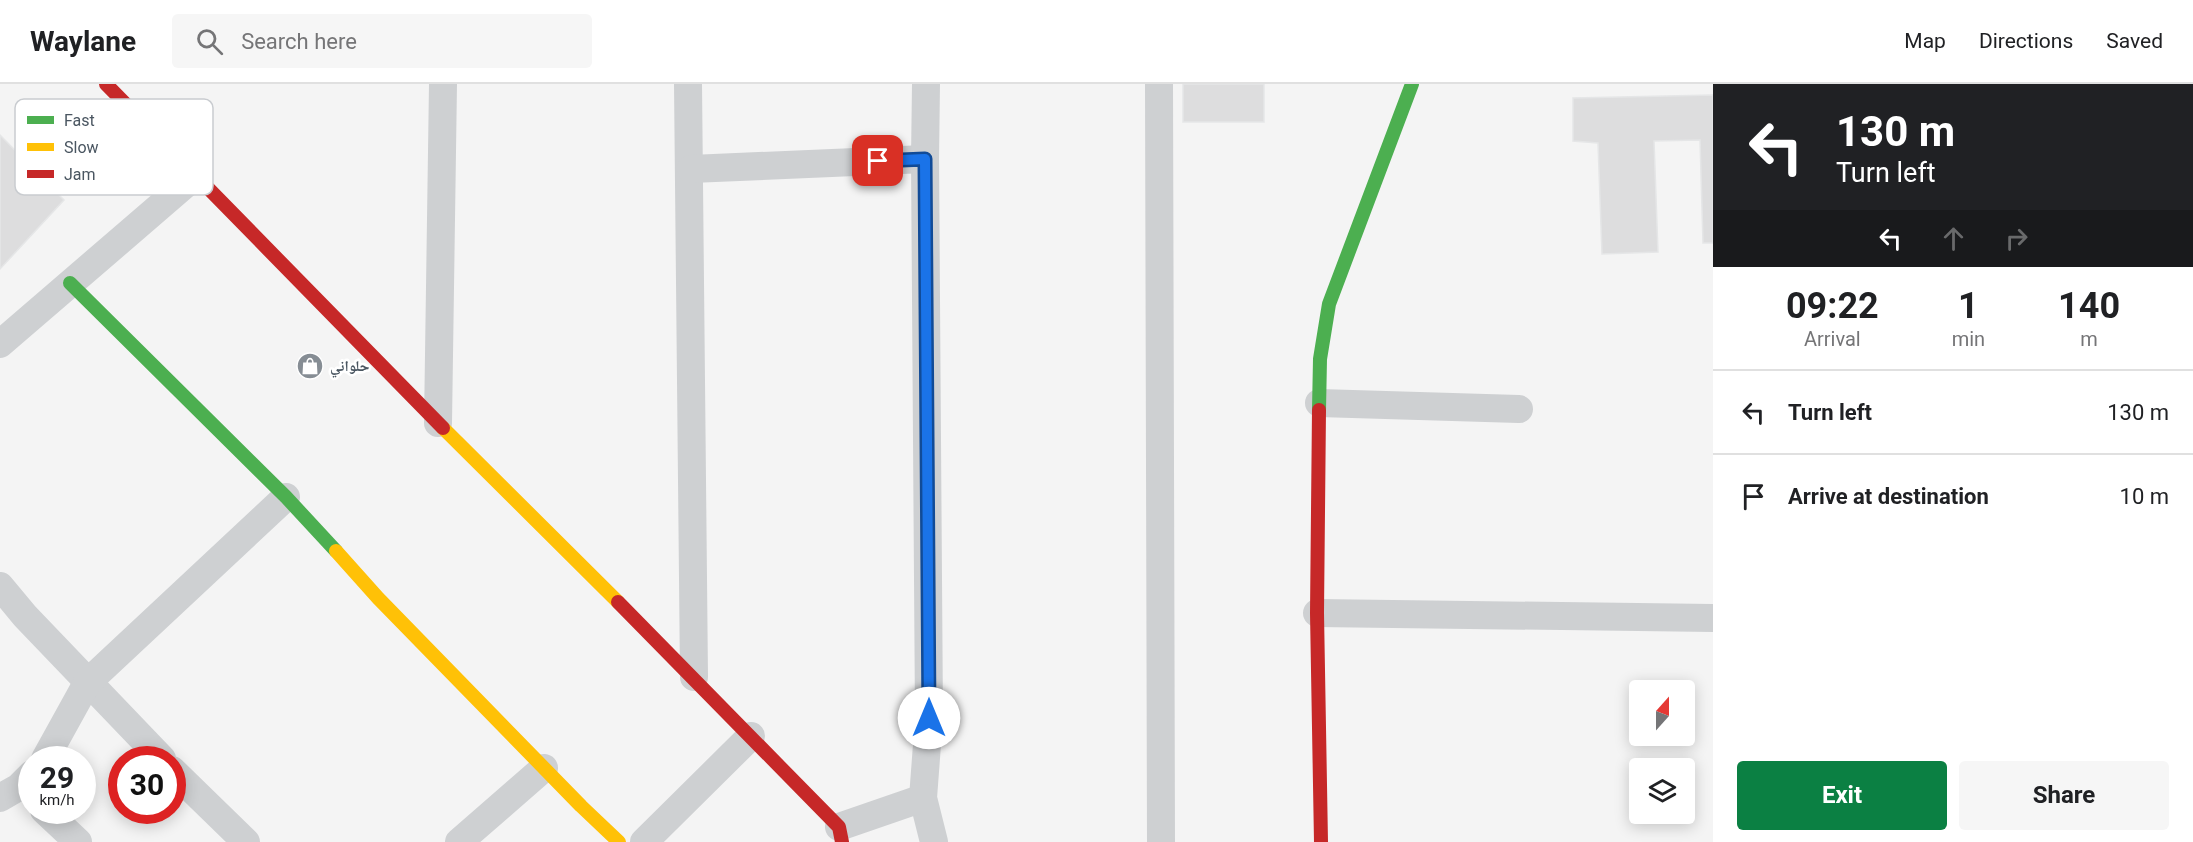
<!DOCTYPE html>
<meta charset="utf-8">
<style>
:root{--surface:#fff;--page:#f6f6f6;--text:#202124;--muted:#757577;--line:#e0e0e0;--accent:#0b8043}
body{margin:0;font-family:Roboto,"Noto Naskh Arabic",sans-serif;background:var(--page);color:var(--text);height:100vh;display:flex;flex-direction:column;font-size:22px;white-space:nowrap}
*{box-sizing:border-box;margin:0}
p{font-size:20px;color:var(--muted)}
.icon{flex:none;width:33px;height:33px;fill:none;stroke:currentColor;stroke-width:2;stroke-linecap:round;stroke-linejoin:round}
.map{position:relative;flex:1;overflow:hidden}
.side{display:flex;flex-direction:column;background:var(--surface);width:480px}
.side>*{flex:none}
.hud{background:#202124;color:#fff;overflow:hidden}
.needle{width:39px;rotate:21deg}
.tools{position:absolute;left:1629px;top:596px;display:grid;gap:12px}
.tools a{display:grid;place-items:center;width:66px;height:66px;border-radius:6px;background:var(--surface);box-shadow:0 3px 15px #0003;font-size:30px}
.speed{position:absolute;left:18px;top:662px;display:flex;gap:12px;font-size:30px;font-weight:700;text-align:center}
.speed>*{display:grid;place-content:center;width:78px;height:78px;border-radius:50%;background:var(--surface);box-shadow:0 3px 15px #0003;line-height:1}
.speed small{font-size:15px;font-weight:400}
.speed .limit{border:9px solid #d22;background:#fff;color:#111}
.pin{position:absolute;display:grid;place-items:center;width:51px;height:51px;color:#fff;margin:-26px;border-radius:12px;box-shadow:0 3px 9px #0006}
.me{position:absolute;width:66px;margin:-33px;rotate:0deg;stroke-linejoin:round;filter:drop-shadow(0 0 4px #0008)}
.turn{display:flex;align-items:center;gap:21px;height:126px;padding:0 24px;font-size:27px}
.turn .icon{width:78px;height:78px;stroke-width:2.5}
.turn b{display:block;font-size:42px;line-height:51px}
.lanes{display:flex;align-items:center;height:57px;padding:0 24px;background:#0003;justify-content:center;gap:30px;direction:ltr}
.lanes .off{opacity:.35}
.eta{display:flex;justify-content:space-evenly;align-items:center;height:102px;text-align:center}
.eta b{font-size:36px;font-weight:700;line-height:42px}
.primary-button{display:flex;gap:12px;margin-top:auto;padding:12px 24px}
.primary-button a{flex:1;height:69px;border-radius:6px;background:var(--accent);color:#fff;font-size:24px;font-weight:700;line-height:69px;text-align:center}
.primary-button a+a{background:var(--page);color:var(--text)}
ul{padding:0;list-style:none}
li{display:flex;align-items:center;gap:18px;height:84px;padding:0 24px;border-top:2px solid var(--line)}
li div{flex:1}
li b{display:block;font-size:22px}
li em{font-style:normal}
header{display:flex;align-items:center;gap:36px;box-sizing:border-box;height:84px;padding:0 30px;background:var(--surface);border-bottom:2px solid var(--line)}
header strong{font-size:28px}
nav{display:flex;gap:33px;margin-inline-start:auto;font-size:21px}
.search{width:420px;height:54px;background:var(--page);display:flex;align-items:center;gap:15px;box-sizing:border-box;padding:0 21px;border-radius:6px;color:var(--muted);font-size:22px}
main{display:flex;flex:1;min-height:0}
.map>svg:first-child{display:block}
.building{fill:#ddddde;stroke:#e5e6e7;stroke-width:1.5}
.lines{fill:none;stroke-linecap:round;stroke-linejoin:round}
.street{stroke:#ced0d2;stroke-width:28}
.fast{stroke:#4caf50;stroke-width:14}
.slow{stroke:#ffc107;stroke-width:14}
.jam{stroke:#c62828;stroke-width:14}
.route-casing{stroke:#114b97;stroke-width:15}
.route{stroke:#1a73e8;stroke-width:10}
.labels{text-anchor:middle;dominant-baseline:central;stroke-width:5;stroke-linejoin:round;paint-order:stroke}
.poi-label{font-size:15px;font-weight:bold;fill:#4a5661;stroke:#fff;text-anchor:start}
.key{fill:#fff;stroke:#c9ccd0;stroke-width:1.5}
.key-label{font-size:16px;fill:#4a5661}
</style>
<header>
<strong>Waylane</strong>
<div class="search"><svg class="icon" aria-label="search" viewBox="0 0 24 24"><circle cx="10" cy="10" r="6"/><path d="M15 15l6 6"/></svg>Search here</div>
<nav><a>Map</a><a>Directions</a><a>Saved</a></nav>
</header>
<main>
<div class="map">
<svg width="1713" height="758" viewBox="0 0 1713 758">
<rect width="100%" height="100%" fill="#f4f4f4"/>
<g class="building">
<rect x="1183" y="0" width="81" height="38"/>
<polygon points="1713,11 1713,159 1703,159 1700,56 1654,57 1658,168 1602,170 1598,59 1573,57 1573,14"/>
<polygon points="0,51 64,116 0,185"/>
</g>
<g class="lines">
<g class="street">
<polyline points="688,0 694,593"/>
<polyline points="926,0 925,75 929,634 923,714 934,758"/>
<polyline points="1159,0 1161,758"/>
<polyline points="691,85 925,75"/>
<polyline points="0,260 195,92"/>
<polyline points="1319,319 1519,325"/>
<polyline points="438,339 443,0"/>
<polyline points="0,502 25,532 162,675"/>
<polyline points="1317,529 1713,534"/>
<polyline points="45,675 87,599 286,413"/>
<polyline points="172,686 246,758"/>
<polyline points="0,714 19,703 32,690"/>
<polyline points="44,726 78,758"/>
<polyline points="839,743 923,714"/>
<polyline points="459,758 544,684"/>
<polyline points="644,758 751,652"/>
</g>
<g class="fast">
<polyline points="70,199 286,413 336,467"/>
<polyline points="1319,326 1320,275 1329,220 1412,0"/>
</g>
<g class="slow">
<polyline points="443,344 618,518"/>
<polyline points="336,467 378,514 581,722 619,758"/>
</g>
<g class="jam">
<polyline points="106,0 443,344"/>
<polyline points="1319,326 1317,529 1321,758"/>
<polyline points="618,518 839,743 842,758"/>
</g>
</g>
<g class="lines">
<defs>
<polyline id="route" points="878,77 925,75 929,634"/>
</defs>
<use href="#route" class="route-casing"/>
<use href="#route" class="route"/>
</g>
<defs>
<symbol id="shop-disc" viewBox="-11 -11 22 22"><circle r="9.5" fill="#868d94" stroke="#fff"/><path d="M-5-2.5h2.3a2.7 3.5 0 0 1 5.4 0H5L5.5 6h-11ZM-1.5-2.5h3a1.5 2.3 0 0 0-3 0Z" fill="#fff"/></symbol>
</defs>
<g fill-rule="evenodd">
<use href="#shop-disc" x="295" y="267" width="30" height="30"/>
</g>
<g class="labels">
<g class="poi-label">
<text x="330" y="282">حلواني</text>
</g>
</g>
<rect x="15" y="15" width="198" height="96" rx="9" class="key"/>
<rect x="27" y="32" width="27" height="8" fill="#4caf50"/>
<rect x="27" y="59" width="27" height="8" fill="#ffc107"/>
<rect x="27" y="86" width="27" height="8" fill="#c62828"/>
<g class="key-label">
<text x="64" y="42">Fast</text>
<text x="64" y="69">Slow</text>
<text x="64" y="96">Jam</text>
</g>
</svg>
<div class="tools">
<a><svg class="needle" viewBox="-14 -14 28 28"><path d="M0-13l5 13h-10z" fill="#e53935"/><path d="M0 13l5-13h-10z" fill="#757577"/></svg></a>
<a><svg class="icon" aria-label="layers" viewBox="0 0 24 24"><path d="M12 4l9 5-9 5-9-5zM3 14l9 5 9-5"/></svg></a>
</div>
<div class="speed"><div>29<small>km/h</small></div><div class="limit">30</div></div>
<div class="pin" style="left:878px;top:77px;background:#d93025"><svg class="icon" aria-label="arrive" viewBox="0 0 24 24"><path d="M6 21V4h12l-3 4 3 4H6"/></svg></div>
<svg class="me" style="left:929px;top:634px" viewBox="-20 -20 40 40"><circle r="19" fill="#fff"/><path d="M0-13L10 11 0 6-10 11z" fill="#1a73e8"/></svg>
</div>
<section class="side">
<div class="hud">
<div class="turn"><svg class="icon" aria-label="left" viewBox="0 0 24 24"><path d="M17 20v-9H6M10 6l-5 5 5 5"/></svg><div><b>130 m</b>Turn left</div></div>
<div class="lanes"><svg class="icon" aria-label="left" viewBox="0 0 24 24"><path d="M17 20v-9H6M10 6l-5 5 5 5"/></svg><svg class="icon off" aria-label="ahead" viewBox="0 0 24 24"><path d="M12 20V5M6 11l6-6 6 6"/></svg><svg class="icon off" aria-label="right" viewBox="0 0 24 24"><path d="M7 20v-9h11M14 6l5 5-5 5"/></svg></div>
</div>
<div class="eta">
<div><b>09:22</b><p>Arrival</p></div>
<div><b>1</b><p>min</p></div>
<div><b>140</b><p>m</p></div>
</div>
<ul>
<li><svg class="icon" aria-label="left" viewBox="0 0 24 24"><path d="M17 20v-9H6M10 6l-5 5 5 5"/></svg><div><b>Turn left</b></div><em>130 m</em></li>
<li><svg class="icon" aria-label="arrive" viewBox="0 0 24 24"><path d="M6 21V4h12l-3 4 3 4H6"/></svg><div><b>Arrive at destination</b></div><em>10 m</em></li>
</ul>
<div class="primary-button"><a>Exit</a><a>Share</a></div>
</section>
</main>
